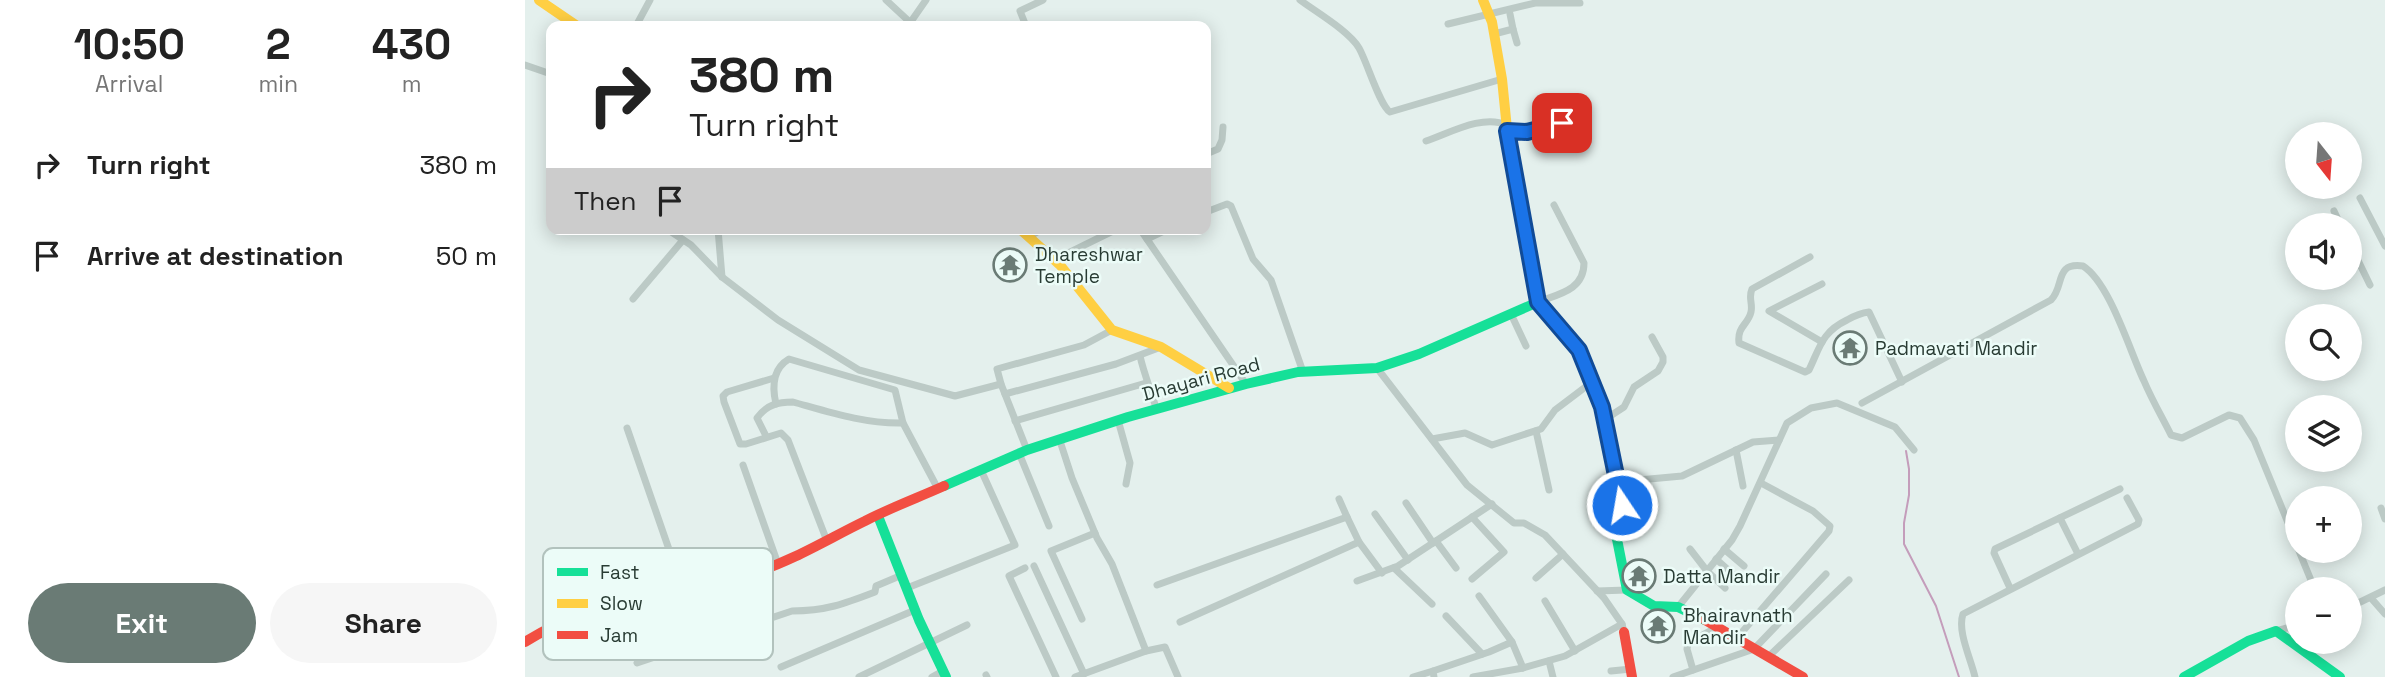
<!DOCTYPE html>
<meta charset="utf-8">
<style>
:root{--surface:#fff;--page:#f6f6f6;--text:#222;--muted:#767676;--accent:#6a7b75}
body{margin:0;font-family:"Space Grotesk",sans-serif;background:var(--page);color:var(--text);height:100vh;display:flex;flex-direction:column;font-size:26px;white-space:nowrap}
*{box-sizing:border-box;margin:0}
p{font-size:23px;color:var(--muted)}
.icon{flex:none;width:38px;height:38px;fill:none;stroke:currentColor;stroke-width:2;stroke-linecap:round;stroke-linejoin:round}
.map{position:relative;flex:1;overflow:hidden}
.details{display:flex;flex-direction:column;background:var(--surface);width:525px}
.details>*{flex:none}
.guide{position:absolute;left:21px;top:21px;width:665px;height:214px;border-radius:14px;box-shadow:0 4px 18px #0003;background:#fff;color:var(--text);overflow:hidden}
.needle{width:46px;rotate:163deg}
.controls{position:absolute;left:1760px;top:122px;display:grid;gap:14px}
.controls a{display:grid;place-items:center;width:77px;height:77px;border-radius:50%;background:var(--surface);box-shadow:0 4px 18px #0003;font-size:35px}
.pin{position:absolute;display:grid;place-items:center;width:60px;height:60px;color:#fff;margin:-30px;border-radius:14px;box-shadow:0 4px 10px #0006}
.me{position:absolute;width:77px;margin:-38px;rotate:348deg;stroke-linejoin:round;filter:drop-shadow(0 0 5px #0008)}
.turn{display:flex;align-items:center;gap:24px;height:147px;padding:0 28px;font-size:32px}
.turn .icon{width:91px;height:91px;stroke-width:2.5}
.turn b{display:block;font-size:49px;line-height:60px}
.then{display:flex;align-items:center;height:66px;padding:0 28px;background:#0003;gap:14px;font-size:26px}
.eta{display:flex;justify-content:space-evenly;align-items:center;height:119px;text-align:center}
.eta b{font-size:42px;font-weight:600;line-height:49px}
.primary-button{display:flex;gap:14px;margin-top:auto;padding:14px 28px}
.primary-button a{flex:1;height:80px;border-radius:42px;background:var(--accent);color:#fff;font-size:28px;font-weight:600;line-height:80px;text-align:center}
.primary-button a+a{background:var(--page);color:var(--text)}
ul{padding:0;list-style:none}
li{display:flex;align-items:center;gap:21px;height:91px;padding:0 28px}
li div{flex:1}
li b{display:block;font-size:26px}
li em{font-style:normal}
main{display:flex;flex:1;min-height:0}
.map>svg:first-child{display:block}
.lines{fill:none;stroke-linecap:round;stroke-linejoin:round}
.stream{stroke:#c49dbb;stroke-width:2}
.street{stroke:#bccac6;stroke-width:7}
.fast{stroke:#16e098;stroke-width:10}
.slow{stroke:#ffcf43;stroke-width:10}
.jam{stroke:#f24e42;stroke-width:10}
.route-casing{stroke:#114b97;stroke-width:18}
.route{stroke:#1a73e8;stroke-width:12}
.labels{text-anchor:middle;dominant-baseline:central;stroke-width:5;stroke-linejoin:round;paint-order:stroke}
.poi-label{font-size:19px;fill:#293c34;stroke:#ecfcf8;text-anchor:start}
.street-label{font-size:19px;fill:#293c34;stroke:#ecfcf8}
.key{fill:#ecfcf8;stroke:#b2c2bd;stroke-width:2}
.key-label{font-size:19px;fill:#293c34}
</style>
<main>
<section class="details">
<div class="eta">
<div><b>10:50</b><p>Arrival</p></div>
<div><b>2</b><p>min</p></div>
<div><b>430</b><p>m</p></div>
</div>
<ul>
<li><svg class="icon" aria-label="right" viewBox="0 0 24 24"><path d="M7 20v-9h11M14 6l5 5-5 5"/></svg><div><b>Turn right</b></div><em>380 m</em></li>
<li><svg class="icon" aria-label="arrive" viewBox="0 0 24 24"><path d="M6 21V4h12l-3 4 3 4H6"/></svg><div><b>Arrive at destination</b></div><em>50 m</em></li>
</ul>
<div class="primary-button"><a>Exit</a><a>Share</a></div>
</section>
<div class="map">
<svg width="1860" height="677" viewBox="0 0 1860 677">
<rect width="100%" height="100%" fill="#e4f0ed"/>
<g class="lines">
<polyline class="stream" points="1381,451 1384,469 1384,495 1379,523 1379,544 1411,606 1434,677"/>
<g class="street">
<polyline points="361,0 389,26"/>
<path d="M775,0c16,12 49,31 59,48 8,14 21,58 31,64l112,-33"/>
<polyline points="985,14 988,29"/>
<polyline points="385,23 401,0"/>
<polyline points="923,24 1010,3 1055,3"/>
<polyline points="111,26 125,0"/>
<polyline points="501,26 495,11 518,0"/>
<polyline points="969,34 988,29 992,43"/>
<polyline points="0,65 26,74"/>
<polyline points="982,131 1002,133 1037,123"/>
<path d="M901,141c24,-8 56,-27 81,-16"/>
<polyline points="681,154 693,149 697,140 698,127"/>
<polyline points="25,192 26,192"/>
<polyline points="1835,198 1860,246"/>
<polyline points="1809,211 1816,226"/>
<polyline points="681,212 702,204 706,206 728,259 746,280 778,372"/>
<polyline points="142,229 166,245 197,277 253,320 334,370 430,396 476,384"/>
<polyline points="193,229 197,277"/>
<polyline points="615,229 721,384"/>
<polyline points="504,237 517,229"/>
<polyline points="622,239 643,229"/>
<polyline points="1825,244 1845,285"/>
<path d="M1285,257l-58,32c-4,9 1,14 -1,23 -3,13 -14,14 -12,31l66,29 4,-2c11,-23 13,-38 38,-50 7,-4 13,-7 22,-8l33,70"/>
<polyline points="529,260 592,229"/>
<polyline points="108,299 158,240"/>
<path d="M1013,302c21,-8 46,-12 46,-39l-30,-58"/>
<polyline points="986,314 1001,346"/>
<polyline points="1297,342 1244,311 1297,284"/>
<path d="M615,356c4,18 11,34 16,52"/>
<polyline points="852,368 942,485 989,523 999,523 1020,535 1079,598 1097,624 1099,632"/>
<polyline points="249,378 202,392 198,396 199,402 215,444 221,444 256,433 263,440 302,541"/>
<polyline points="480,394 591,364 636,347"/>
<path d="M1337,403l189,-103c14,-14 3,-38 32,-34 27,17 47,86 61,115 8,19 18,36 27,54l11,3 47,-23 11,3 14,22 44,107"/>
<path d="M251,404c-4,-17 -4,-35 13,-45l106,31 8,33 35,66"/>
<polyline points="593,420 605,463 601,484"/>
<polyline points="1079,420 1099,407 1109,387 1133,371 1138,362 1138,357 1127,337"/>
<polyline points="490,421 621,383"/>
<polyline points="102,428 157,587"/>
<polyline points="1011,431 1024,490"/>
<path d="M241,436l-9,-18c9,-13 21,-16 36,-16 36,10 72,22 110,21"/>
<polyline points="907,439 940,433 967,445 1016,429 1030,410 1067,382"/>
<polyline points="535,441 547,478 572,538 587,564 621,651"/>
<polyline points="502,450 476,384 472,369 559,345 587,330"/>
<polyline points="1211,450 1218,486"/>
<polyline points="494,453 524,526"/>
<polyline points="218,465 253,564"/>
<polyline points="1092,482 1157,476 1228,442 1254,440"/>
<polyline points="814,499 822,517"/>
<polyline points="881,503 908,543"/>
<polyline points="1856,508 1860,519"/>
<polyline points="850,514 883,560"/>
<polyline points="947,517 979,552 947,579"/>
<polyline points="1535,518 1553,554"/>
<polyline points="911,541 931,568"/>
<polyline points="834,542 857,573"/>
<polyline points="1165,549 1182,571 1200,588"/>
<polyline points="1199,549 1219,566"/>
<polyline points="1774,551 1790,590"/>
<polyline points="1191,559 1208,574"/>
<polyline points="509,566 559,674"/>
<polyline points="500,568 484,576 531,677"/>
<polyline points="869,568 907,604"/>
<polyline points="1011,578 1038,554"/>
<polyline points="832,581 873,566 967,504"/>
<polyline points="632,585 822,517 834,542 655,622"/>
<polyline points="382,588 490,545 456,470"/>
<polyline points="1485,588 1469,553 1470,549 1595,489"/>
<polyline points="1072,591 1102,590"/>
<polyline points="1846,598 1860,614"/>
<polyline points="1020,601 1050,651"/>
<polyline points="1153,607 1207,540 1215,526 1262,423 1286,408 1312,403 1370,427 1389,450"/>
<polyline points="1825,607 1860,590"/>
<polyline points="921,616 957,654"/>
<polyline points="557,619 526,551 570,533"/>
<polyline points="1751,631 1773,625"/>
<polyline points="1212,638 1304,531 1305,526 1288,511 1236,483"/>
<polyline points="987,642 998,668"/>
<polyline points="1243,657 1324,580"/>
<polyline points="1024,661 1028,677"/>
<path d="M112,663l155,-52c33,0 52,-7 83,-19l1,-6 26,-11"/>
<polyline points="256,667 390,610"/>
<polyline points="1168,670 1162,649 1163,643 1194,626"/>
<polyline points="1086,671 1106,669"/>
<polyline points="461,675 462,677"/>
<polyline points="334,677 442,625"/>
<polyline points="407,677 418,671"/>
<polyline points="550,677 621,651 640,647 653,677"/>
<polyline points="888,677 908,671"/>
<polyline points="909,677 908,671 964,652 987,642 954,596"/>
<polyline points="948,677 998,668 1040,656 1097,624"/>
<polyline points="1148,677 1229,649 1301,574"/>
<path d="M1450,677c-4,-18 -18,-46 -12,-63l175,-90 1,-4 -12,-22"/>
</g>
<g class="fast">
<polyline points="1058,360 1077,407 1097,505 1089,524 1102,590 1129,606 1153,607 1180,620"/>
<polyline points="419,486 502,450 603,417 721,384 773,372 852,368 894,354 1013,302"/>
<polyline points="353,516 394,620 421,677"/>
<polyline points="1659,677 1723,641 1751,631 1815,677"/>
</g>
<g class="slow">
<polyline points="14,0 52,26"/>
<polyline points="958,0 967,22 977,79 982,129 1013,302 1054,350 1058,360"/>
<polyline points="495,229 535,265 587,330 636,347 704,388"/>
</g>
<g class="jam">
<polyline points="1180,620 1278,677"/>
<polyline points="1099,632 1107,677"/>
<path d="M0,642c41,-26 87,-40 135,-50 31,-7 63,-10 94,-19 40,-13 74,-34 111,-52 25,-13 52,-23 79,-35"/>
</g>
</g>
<g class="lines">
<defs>
<polyline id="route" points="1037,123 1002,132 982,131 1013,302 1054,350 1077,407 1097,505"/>
</defs>
<use href="#route" class="route-casing"/>
<use href="#route" class="route"/>
</g>
<defs>
<symbol id="temple-ring" viewBox="-11 -11 22 22"><circle r="9.5" fill="#ecfcf8" stroke="#6a7b75" stroke-width="1.5"/><path d="M0-6L5-2H3V0L6.5 2.5H4V6H1.5V3h-3V6H-4V2.5H-6.5L-3 0V-2H-5Z" fill="#6a7b75"/></symbol>
</defs>
<g fill-rule="evenodd">
<use href="#temple-ring" x="466" y="246" width="38" height="38"/>
<use href="#temple-ring" x="1306" y="329" width="38" height="38"/>
<use href="#temple-ring" x="1095" y="557" width="38" height="38"/>
<use href="#temple-ring" x="1114" y="607" width="38" height="38"/>
</g>
<g class="labels">
<g class="poi-label">
<text x="510" y="254">Dhareshwar<tspan x="510" dy="22">Temple</tspan></text>
<text x="1350" y="348">Padmavati Mandir</text>
<text x="1138" y="576">Datta Mandir</text>
<text x="1158" y="615">Bhairavnath<tspan x="1158" dy="22">Mandir</tspan></text>
</g>
<g class="street-label">
<text transform="translate(676 379) rotate(-15)">Dhayari Road</text>
</g>
</g>
<rect x="18" y="548" width="230" height="112" rx="10" class="key"/>
<rect x="32" y="568" width="31" height="8" fill="#16e098"/>
<rect x="32" y="599" width="31" height="9" fill="#ffcf43"/>
<rect x="32" y="631" width="31" height="8" fill="#f24e42"/>
<g class="key-label">
<text x="75" y="579">Fast</text>
<text x="75" y="610">Slow</text>
<text x="75" y="642">Jam</text>
</g>
</svg>
<div class="controls">
<a><svg class="needle" viewBox="-14 -14 28 28"><path d="M0-13l5 13h-10z" fill="#e53935"/><path d="M0 13l5-13h-10z" fill="#767676"/></svg></a>
<a><svg class="icon" aria-label="sound" viewBox="0 0 24 24"><path d="M4 9h4l5-4v14l-5-4H4zM17 9q2 3 0 6"/></svg></a>
<a><svg class="icon" aria-label="search" viewBox="0 0 24 24"><circle cx="10" cy="10" r="6"/><path d="M15 15l6 6"/></svg></a>
<a><svg class="icon" aria-label="layers" viewBox="0 0 24 24"><path d="M12 4l9 5-9 5-9-5zM3 14l9 5 9-5"/></svg></a>
<a>+</a>
<a>−</a>
</div>
<div class="pin" style="left:1037px;top:123px;background:#d93025"><svg class="icon" aria-label="arrive" viewBox="0 0 24 24"><path d="M6 21V4h12l-3 4 3 4H6"/></svg></div>
<svg class="me" style="left:1097px;top:505px" viewBox="-20 -20 40 40"><circle r="17" fill="#1a73e8" stroke="#fff" stroke-width="3"/><path d="M0-11L8 9 0 5-8 9z" fill="#fff"/></svg>
<div class="guide">
<div class="turn"><svg class="icon" aria-label="right" viewBox="0 0 24 24"><path d="M7 20v-9h11M14 6l5 5-5 5"/></svg><div><b>380 m</b>Turn right</div></div>
<div class="then">Then<svg class="icon" aria-label="arrive" viewBox="0 0 24 24"><path d="M6 21V4h12l-3 4 3 4H6"/></svg></div>
</div>
</div>
</main>
